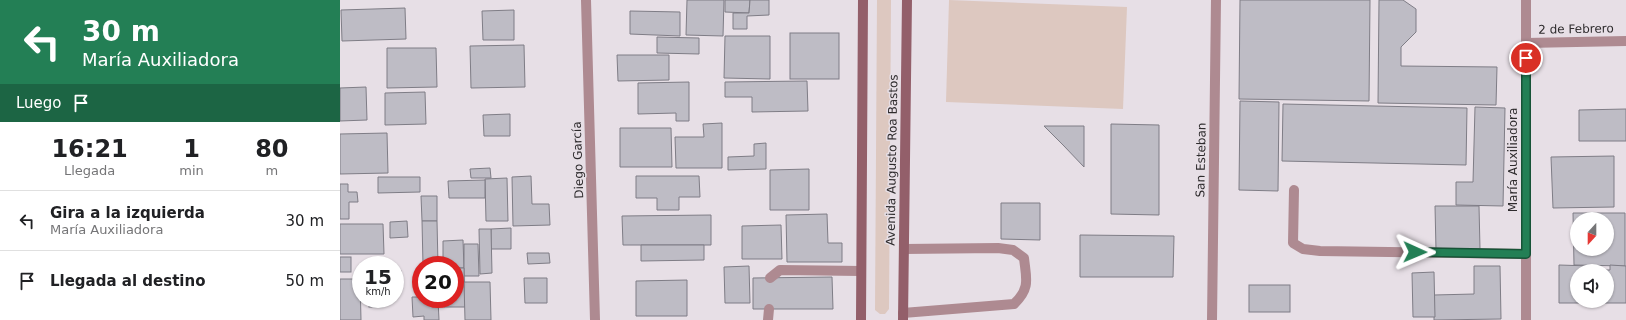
<!DOCTYPE html>
<html lang="es">
<meta charset="utf-8">
<style>
:root{--surface:#fff;--page:#f6f6f6;--text:#202124;--muted:#757577;--line:#e0e0e0}
body{margin:0;font-family:"DejaVu Sans",sans-serif;background:var(--page);color:var(--text);height:100vh;display:flex;flex-direction:column;font-size:15px;white-space:nowrap}
*{box-sizing:border-box;margin:0}
p{font-size:13px;color:var(--muted)}
.icon{flex:none;width:22px;height:22px;fill:none;stroke:currentColor;stroke-width:2;stroke-linecap:round;stroke-linejoin:round}
.map{position:relative;flex:1;overflow:hidden}
.sheet{display:flex;flex-direction:column;background:var(--surface);width:340px}
.sheet>*{flex:none}
.top-card{background:#237f55;color:#fff;overflow:hidden}
.needle{width:26px;rotate:201deg}
.fabs{position:absolute;left:1230px;top:212px;display:grid;gap:8px}
.fabs a{display:grid;place-items:center;width:44px;height:44px;border-radius:50%;background:var(--surface);box-shadow:0 1px 3px #0004;font-size:20px}
.speed{position:absolute;left:12px;top:256px;display:flex;gap:8px;font-size:20px;font-weight:700;text-align:center}
.speed>*{display:grid;place-content:center;width:52px;height:52px;border-radius:50%;background:var(--surface);box-shadow:0 1px 3px #0004;line-height:1}
.speed small{font-size:10px;font-weight:400}
.speed .limit{border:6px solid #d22;background:#fff;color:#111}
.pin{position:absolute;display:grid;place-items:center;width:34px;height:34px;color:#fff;margin:-17px;border:2px solid #fff;border-radius:50%;box-shadow:0 1px 4px #0007}
.me{position:absolute;width:44px;margin:-22px;rotate:91deg;stroke-linejoin:round;filter:drop-shadow(0 0 3px #0008)}
.turn{display:flex;align-items:center;gap:14px;height:84px;padding:0 16px;font-size:18px}
.turn .icon{width:52px;height:52px;stroke-width:2.5}
.turn b{display:block;font-size:28px;line-height:34px}
.then{display:flex;align-items:center;height:38px;padding:0 16px;background:#0003;gap:8px;font-size:15px}
.eta{display:flex;justify-content:space-evenly;align-items:center;height:68px;text-align:center}
.eta b{font-size:24px;font-weight:700;line-height:28px}
ul{padding:0;list-style:none}
li{display:flex;align-items:center;gap:12px;height:60px;padding:0 16px;border-top:1px solid var(--line)}
li div{flex:1}
li b{display:block;font-size:15px}
li em{font-style:normal}
main{display:flex;flex:1;min-height:0}
.map>svg:first-child{display:block}
.green{fill:#ddc8c0}
.building{fill:#bebcc5;stroke:#7f7d86;fill-rule:evenodd}
.lines{fill:none;stroke-linecap:round;stroke-linejoin:round}
.lane{stroke:#ae8a91;stroke-width:10}
.street{stroke:#ae8a91;stroke-width:10}
.secondary{stroke:#935f6a;stroke-width:10}
.route-casing{stroke:#175337;stroke-width:10}
.route{stroke:#237f55;stroke-width:7}
.labels{text-anchor:middle;dominant-baseline:central;stroke-width:3;stroke-linejoin:round;paint-order:stroke}
.street-label{font-size:12px;fill:#2e2b2d;stroke:#e7dfe6}
</style>
<main>
<section class="sheet">
<div class="top-card">
<div class="turn"><svg class="icon" aria-label="left" viewBox="0 0 24 24"><path d="M17 20v-9H6M10 6l-5 5 5 5"/></svg><div><b>30 m</b>María Auxiliadora</div></div>
<div class="then">Luego<svg class="icon" aria-label="arrive" viewBox="0 0 24 24"><path d="M6 21V4h12l-3 4 3 4H6"/></svg></div>
</div>
<div class="eta">
<div><b>16:21</b><p>Llegada</p></div>
<div><b>1</b><p>min</p></div>
<div><b>80</b><p>m</p></div>
</div>
<ul>
<li><svg class="icon" aria-label="left" viewBox="0 0 24 24"><path d="M17 20v-9H6M10 6l-5 5 5 5"/></svg><div><b>Gira a la izquierda</b><p>María Auxiliadora</p></div><em>30 m</em></li>
<li><svg class="icon" aria-label="arrive" viewBox="0 0 24 24"><path d="M6 21V4h12l-3 4 3 4H6"/></svg><div><b>Llegada al destino</b></div><em>50 m</em></li>
</ul>
</section>
<div class="map">
<svg width="1286" height="320" viewBox="0 0 1286 320">
<rect width="100%" height="100%" fill="#e7dfe6"/>
<g class="green">
<polygon points="537,0 551,0 549,309 545,314 540,314 535,310"/>
<polygon points="609,0 787,7 783,109 606,102"/>
</g>
<g class="building">
<polygon points="347,0 384,0 383,36 346,35"/>
<polygon points="385,0 410,0 409,13 385,12"/>
<polygon points="410,0 429,0 429,15 407,16 407,29 393,29 393,13 409,13"/>
<polygon points="900,0 1030,0 1029,101 899,99"/>
<polygon points="1039,0 1063,0 1076,9 1076,32 1061,47 1061,66 1157,67 1156,105 1038,103"/>
<polygon points="65,8 66,39 2,41 1,10"/>
<polygon points="174,10 174,40 143,40 142,11"/>
<polygon points="290,11 340,12 340,36 290,34"/>
<rect x="450" y="33" width="49" height="46"/>
<polygon points="385,36 430,36 430,79 384,78"/>
<polygon points="317,37 359,38 359,54 317,53"/>
<polygon points="184,45 185,87 131,88 130,46"/>
<polygon points="47,48 96,48 97,87 47,88"/>
<polygon points="277,55 329,55 329,80 278,81"/>
<polygon points="467,81 468,111 412,112 412,97 385,97 385,82"/>
<polygon points="349,82 349,121 336,121 336,113 298,114 298,83"/>
<polygon points="26,87 27,120 0,121 0,88"/>
<polygon points="85,92 86,124 45,125 45,93"/>
<polygon points="900,101 939,102 938,191 899,190"/>
<polygon points="943,104 1127,108 1126,165 942,161"/>
<polygon points="1135,107 1165,108 1163,206 1116,205 1116,182 1133,182"/>
<polygon points="1286,109 1286,141 1239,141 1239,110"/>
<polygon points="170,114 170,136 144,136 143,115"/>
<polygon points="382,123 382,168 336,168 335,137 364,137 363,124"/>
<polygon points="771,124 819,125 819,215 771,214"/>
<polygon points="704,126 744,126 744,167 724,146"/>
<polygon points="280,128 331,128 332,167 280,167"/>
<polygon points="47,133 48,173 0,174 0,134"/>
<polygon points="426,143 426,169 388,170 388,157 414,156 414,144"/>
<polygon points="1274,156 1274,207 1213,208 1211,157"/>
<polygon points="150,168 151,178 131,178 130,169"/>
<polygon points="469,169 469,210 430,210 430,170"/>
<polygon points="191,176 192,204 209,204 210,225 173,226 172,177"/>
<polygon points="296,176 359,176 360,197 339,197 339,210 317,210 317,198 296,198"/>
<polygon points="38,177 80,177 80,192 38,193"/>
<polygon points="167,178 168,221 146,221 145,179"/>
<polygon points="145,180 145,198 109,198 108,181"/>
<polygon points="0,184 8,184 8,192 17,192 18,202 9,202 9,219 0,219"/>
<polygon points="81,196 97,196 97,221 82,221"/>
<polygon points="661,203 700,203 700,240 661,239"/>
<polygon points="1095,206 1139,206 1140,249 1096,250"/>
<path d="M1233,213h52v53l-51,-1zM1237,219h30v30h-30z"/>
<polygon points="487,214 488,243 502,243 502,262 447,262 446,215"/>
<polygon points="371,215 371,245 283,245 282,216"/>
<polygon points="67,221 68,237 50,238 50,222"/>
<polygon points="82,221 97,221 98,265 83,265"/>
<polygon points="0,224 43,224 44,254 0,254"/>
<polygon points="441,225 442,259 402,259 402,226"/>
<polygon points="171,228 171,249 151,249 151,229"/>
<polygon points="139,229 151,229 152,273 140,274"/>
<polygon points="740,235 834,236 833,277 740,277"/>
<polygon points="123,240 124,268 115,268 115,265 103,265 103,241"/>
<polygon points="124,244 138,244 139,276 124,276"/>
<polygon points="301,245 364,245 364,260 301,261"/>
<polygon points="187,253 209,253 210,263 188,264"/>
<rect x="0" y="257" width="11" height="15"/>
<path d="M1219,265l32,1v4h19v-5l16,1v37h-67zM1237,271h30v30h-30z"/>
<polygon points="409,266 410,303 385,303 384,267"/>
<polygon points="1134,266 1160,266 1161,319 1094,320 1094,295 1134,294"/>
<polygon points="115,268 124,268 125,307 104,307 104,299 115,299"/>
<rect x="55" y="271" width="6" height="14"/>
<polygon points="1094,272 1095,317 1073,317 1072,273"/>
<polygon points="492,277 493,309 413,309 413,278"/>
<polygon points="184,278 207,278 207,303 185,303"/>
<polygon points="0,279 20,279 21,320 0,320"/>
<polygon points="347,280 347,316 296,316 296,281"/>
<polygon points="124,282 150,282 151,320 125,320"/>
<rect x="909" y="285" width="41" height="27"/>
<polygon points="72,297 81,297 81,299 98,299 99,320 84,320 84,316 73,317"/>
<rect x="29" y="299" width="14" height="8"/>
</g>
<g class="lines">
<g class="lane">
<polyline points="954,190 953,243 963,249 980,251 1186,254"/>
<polyline points="430,278 440,270 521,271"/>
<path d="M563,313l111,-9c17,-16 12,-26 10,-46l-11,-8 -15,-2 -94,1"/>
<polyline points="428,320 429,309"/>
</g>
<g class="street">
<polyline points="246,0 255,320"/>
<polyline points="1186,43 1286,41"/>
<polyline points="872,320 876,0"/>
<polyline points="1186,320 1186,0"/>
</g>
<g class="secondary">
<polyline points="521,320 523,0"/>
<polyline points="563,320 567,0"/>
</g>
</g>
<g class="lines">
<defs>
<polyline id="route" points="1075,252 1186,254 1186,58"/>
</defs>
<use href="#route" class="route-casing"/>
<use href="#route" class="route"/>
</g>
<g class="labels">
<g class="street-label">
<text transform="translate(1236 29) rotate(-1)">2 de Febrero</text>
<text transform="translate(238 160) rotate(-92)">Diego García</text>
<text transform="translate(552 160) rotate(-89)">Avenida Augusto Roa Bastos</text>
<text transform="translate(861 160) rotate(-89)">San Esteban</text>
<text transform="translate(1173 160) rotate(-90)">María Auxiliadora</text>
</g>
</g>
</svg>
<div class="fabs">
<a><svg class="needle" viewBox="-14 -14 28 28"><path d="M0-13l5 13h-10z" fill="#e53935"/><path d="M0 13l5-13h-10z" fill="#757577"/></svg></a>
<a><svg class="icon" aria-label="sound" viewBox="0 0 24 24"><path d="M4 9h4l5-4v14l-5-4H4zM17 9q2 3 0 6"/></svg></a>
</div>
<div class="speed"><div>15<small>km/h</small></div><div class="limit">20</div></div>
<div class="pin" style="left:1186px;top:58px;background:#d93025"><svg class="icon" aria-label="arrive" viewBox="0 0 24 24"><path d="M6 21V4h12l-3 4 3 4H6"/></svg></div>
<svg class="me" style="left:1075px;top:252px" viewBox="-20 -20 40 40"><path d="M0-17L14 15 0 8-14 15z" fill="#237f55" stroke="#fff" stroke-width="4"/></svg>
</div>
</main>
